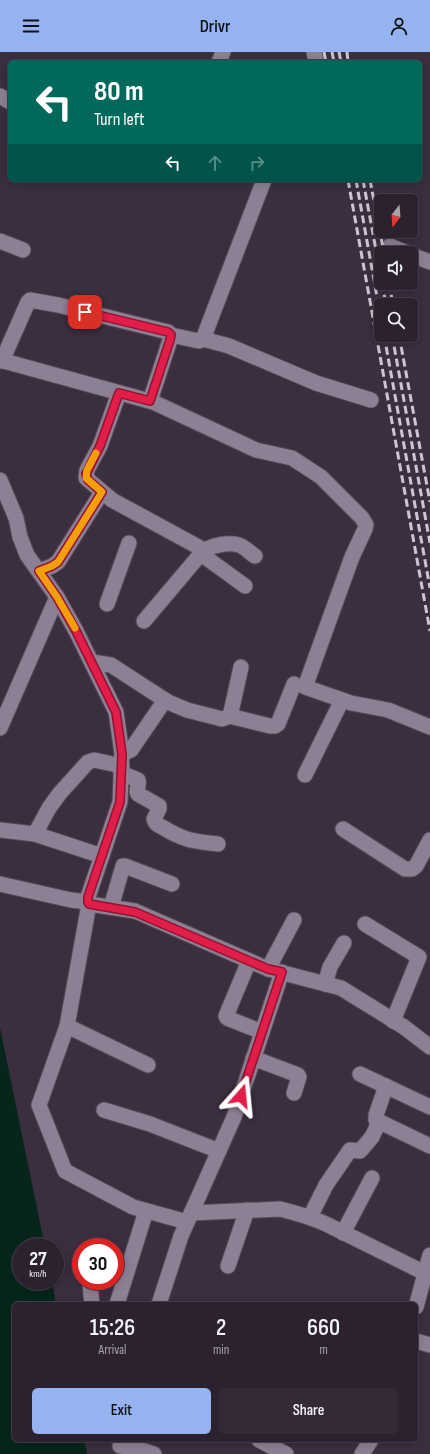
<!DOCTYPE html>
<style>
:root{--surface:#2c222f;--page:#342a37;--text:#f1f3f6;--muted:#a6a4aa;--line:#483f4b;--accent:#95b2f1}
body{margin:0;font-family:"Sofia Sans Condensed",sans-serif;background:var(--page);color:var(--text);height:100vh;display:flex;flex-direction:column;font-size:15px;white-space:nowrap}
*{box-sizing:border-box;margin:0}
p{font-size:13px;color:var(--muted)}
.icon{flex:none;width:22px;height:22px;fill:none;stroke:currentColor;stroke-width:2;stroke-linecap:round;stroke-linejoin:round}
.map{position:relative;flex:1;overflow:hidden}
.sheet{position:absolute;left:12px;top:1250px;width:406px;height:140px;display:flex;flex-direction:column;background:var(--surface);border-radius:6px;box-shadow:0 2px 10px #0003,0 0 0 1px var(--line)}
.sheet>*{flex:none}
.banner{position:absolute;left:8px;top:8px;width:414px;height:122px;border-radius:6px;box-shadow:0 2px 10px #0003,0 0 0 1px var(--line);background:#00695c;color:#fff;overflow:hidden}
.needle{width:26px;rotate:197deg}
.tools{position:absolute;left:374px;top:142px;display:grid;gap:8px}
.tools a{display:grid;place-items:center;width:44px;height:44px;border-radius:6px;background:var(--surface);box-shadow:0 2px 10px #0003,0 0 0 1px var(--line);font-size:20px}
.speed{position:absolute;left:12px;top:1186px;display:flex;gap:8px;font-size:20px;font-weight:700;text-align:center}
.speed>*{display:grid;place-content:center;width:52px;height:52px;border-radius:50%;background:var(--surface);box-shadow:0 2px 10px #0003,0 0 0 1px var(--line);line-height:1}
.speed small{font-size:10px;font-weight:400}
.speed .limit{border:6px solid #d22;background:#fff;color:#111}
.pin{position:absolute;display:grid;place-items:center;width:34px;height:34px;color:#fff;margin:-17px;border-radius:8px;box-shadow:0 2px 6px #0006}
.me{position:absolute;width:44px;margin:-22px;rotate:18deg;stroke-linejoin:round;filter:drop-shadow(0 0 3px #0008)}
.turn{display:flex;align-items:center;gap:14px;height:84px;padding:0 20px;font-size:18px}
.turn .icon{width:52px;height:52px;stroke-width:2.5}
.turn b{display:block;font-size:28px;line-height:34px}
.lanes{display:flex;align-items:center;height:38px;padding:0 20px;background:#0003;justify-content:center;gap:20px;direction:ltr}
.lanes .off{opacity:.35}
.eta{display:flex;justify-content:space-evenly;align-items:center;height:68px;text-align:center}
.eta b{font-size:24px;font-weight:600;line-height:28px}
.primary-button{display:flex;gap:8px;margin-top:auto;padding:8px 20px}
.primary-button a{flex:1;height:46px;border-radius:6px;background:var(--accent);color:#111;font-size:16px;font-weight:600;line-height:46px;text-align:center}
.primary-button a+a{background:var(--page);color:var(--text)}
header{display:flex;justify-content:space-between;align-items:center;height:52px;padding:0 20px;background:var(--accent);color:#111;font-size:18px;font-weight:600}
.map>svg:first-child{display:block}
.water{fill:#06261b}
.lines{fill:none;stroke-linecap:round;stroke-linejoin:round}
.minor-casing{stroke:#544a58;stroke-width:17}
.minor{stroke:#8d8094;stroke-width:15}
.rail{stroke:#cdc5d1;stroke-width:3;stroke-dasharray:8 4;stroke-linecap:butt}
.route-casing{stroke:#92132f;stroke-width:10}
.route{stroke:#e11d48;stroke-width:7}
.slow{stroke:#f59e0b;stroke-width:7}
</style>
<header><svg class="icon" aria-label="menu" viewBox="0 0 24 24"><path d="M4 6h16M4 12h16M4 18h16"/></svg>Drivr<svg class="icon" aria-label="person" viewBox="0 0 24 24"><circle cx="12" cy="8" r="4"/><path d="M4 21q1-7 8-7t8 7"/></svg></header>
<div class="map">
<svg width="430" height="1402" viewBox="0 0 430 1402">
<rect width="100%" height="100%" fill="#3a2e3f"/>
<polygon class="water" points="0,976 45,1195 21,1195 21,1229 52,1229 56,1252 14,1252 14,1388 84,1388 87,1402 0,1402"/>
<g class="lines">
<defs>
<g id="minor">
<polyline points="314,0 316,10"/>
<polyline points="219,10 223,0"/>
<polyline points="0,44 10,50"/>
<polyline points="0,189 23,198"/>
<polyline points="390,194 407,201"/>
<polyline points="411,203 430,210"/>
<polyline points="171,283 199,289 203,287 264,128"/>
<polyline points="203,287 229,294 316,331 371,348"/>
<polyline points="0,308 153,350 256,398 292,406 321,425 362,466 366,473 365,477 352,505 305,635 351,651 388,658 430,675"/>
<polyline points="2,309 28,250 30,248 58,253 168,280 171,283 170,288 150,349"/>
<polyline points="119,341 100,394 87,418 86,426 112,448 204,498"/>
<polyline points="0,428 16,466 20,485 27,503 57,545 76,579 116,660 122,702 120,750 88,845 88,850 89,852 135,859 268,917 341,936 404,975 430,995"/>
<polyline points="201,502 245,534"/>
<polyline points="39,519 52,514 58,510 102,440"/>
<polyline points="107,552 129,491"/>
<path d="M144,569l60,-71c10,-5 24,-8 35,-5 6,2 11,8 16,11"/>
<polyline points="92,610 111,613 168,650 187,658 222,667 228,665 231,660 241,615"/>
<polyline points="229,664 270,674 275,674 278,672 294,632"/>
<polyline points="0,676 57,545"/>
<polyline points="122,702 131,698 135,692 165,648"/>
<path d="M121,721l17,7c2,5 -3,10 0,14l21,12v3l-5,10c1,5 4,6 8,8 23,14 31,14 56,17"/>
<polyline points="305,723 342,648"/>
<polyline points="343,777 405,817 412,817 416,814 430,788"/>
<polyline points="0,778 35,782 102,804"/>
<polyline points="35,782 49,756 60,741 88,710 94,708 122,714"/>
<polyline points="0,832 71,848 88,850"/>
<polyline points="89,852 67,974 39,1053 65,1119 133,1155 187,1170"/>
<polyline points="111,855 123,814 125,814 172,832"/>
<polyline points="365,872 419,905 393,969"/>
<polyline points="249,909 226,964 227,966 262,980"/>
<polyline points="268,917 294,868"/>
<polyline points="325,932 330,915 344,891"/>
<polyline points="67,974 148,1013"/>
<polyline points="253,1006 298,1023 299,1025 294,1041"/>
<polyline points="360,1022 430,1055"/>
<polyline points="386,1034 376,1063 376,1068 430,1094"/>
<polyline points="104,1058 150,1072 219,1099"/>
<path d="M191,1161l89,-4c16,4 31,8 46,15l99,49"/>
<polyline points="310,1165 326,1133 350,1098 360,1099 372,1085 379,1070"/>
<polyline points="343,1181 372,1126"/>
<polyline points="228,1214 247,1158"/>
<polyline points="90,1233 92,1252"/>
<polyline points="117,1252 146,1159"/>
<polyline points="159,1252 181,1184 234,1065 282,920"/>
<polyline points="416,1255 430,1203"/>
<polyline points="416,1289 430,1293"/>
<polyline points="259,1388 286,1402"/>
<polyline points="120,1394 145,1399 154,1402"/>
<polyline points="362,1402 371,1388"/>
</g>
</defs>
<use href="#minor" class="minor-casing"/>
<use href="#minor" class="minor"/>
<g class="rail">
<polyline points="324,0 326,10"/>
<polyline points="332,0 334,10"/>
<polyline points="339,0 341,10"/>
<polyline points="347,0 348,10"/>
<polyline points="348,128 430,579"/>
<polyline points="356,128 381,267"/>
<polyline points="363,128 381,225"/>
<polyline points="370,128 384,201"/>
<polyline points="382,231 386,253"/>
<polyline points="389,231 393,253"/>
<polyline points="384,283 430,536"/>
<polyline points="392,283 430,491"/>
<polyline points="399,283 430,450"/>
</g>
</g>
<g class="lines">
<defs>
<polyline id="route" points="85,260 168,280 171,283 170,288 150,349 119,341 100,394 86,422 88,428 102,440 58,510 52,514 39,519 57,545 76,579 116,660 122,702 120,750 88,845 88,850 89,852 135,860 268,917 282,920 241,1044"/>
</defs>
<use href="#route" class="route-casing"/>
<use href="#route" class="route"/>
<polyline class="slow" points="75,576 57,545 39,519 52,514 58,510 102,440 86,426 87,418 96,401"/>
</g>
</svg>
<div class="tools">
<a><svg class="needle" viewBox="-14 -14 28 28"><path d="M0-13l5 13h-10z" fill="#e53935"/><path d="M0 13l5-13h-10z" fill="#a6a4aa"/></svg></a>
<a><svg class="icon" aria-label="sound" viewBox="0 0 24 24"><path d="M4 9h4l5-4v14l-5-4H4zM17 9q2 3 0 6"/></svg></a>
<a><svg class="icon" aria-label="search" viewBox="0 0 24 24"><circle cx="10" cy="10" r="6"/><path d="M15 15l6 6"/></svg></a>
</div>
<div class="speed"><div>27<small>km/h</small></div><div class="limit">30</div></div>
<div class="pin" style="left:85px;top:260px;background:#d93025"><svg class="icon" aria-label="arrive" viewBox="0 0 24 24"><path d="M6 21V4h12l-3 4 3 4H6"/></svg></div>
<svg class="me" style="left:241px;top:1044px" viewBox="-20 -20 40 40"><path d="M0-17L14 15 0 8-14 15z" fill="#e11d48" stroke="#fff" stroke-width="4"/></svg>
<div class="banner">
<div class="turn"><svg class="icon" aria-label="left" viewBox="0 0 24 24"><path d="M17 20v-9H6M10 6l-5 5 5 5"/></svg><div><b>80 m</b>Turn left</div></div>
<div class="lanes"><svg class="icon" aria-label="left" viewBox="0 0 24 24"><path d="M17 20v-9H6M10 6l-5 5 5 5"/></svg><svg class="icon off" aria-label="ahead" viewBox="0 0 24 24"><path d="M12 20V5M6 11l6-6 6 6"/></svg><svg class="icon off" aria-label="right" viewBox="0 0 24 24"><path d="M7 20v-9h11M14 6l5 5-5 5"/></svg></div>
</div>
<section class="sheet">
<div class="eta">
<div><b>15:26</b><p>Arrival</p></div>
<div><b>2</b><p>min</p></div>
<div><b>660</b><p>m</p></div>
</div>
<div class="primary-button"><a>Exit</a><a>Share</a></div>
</section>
</div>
